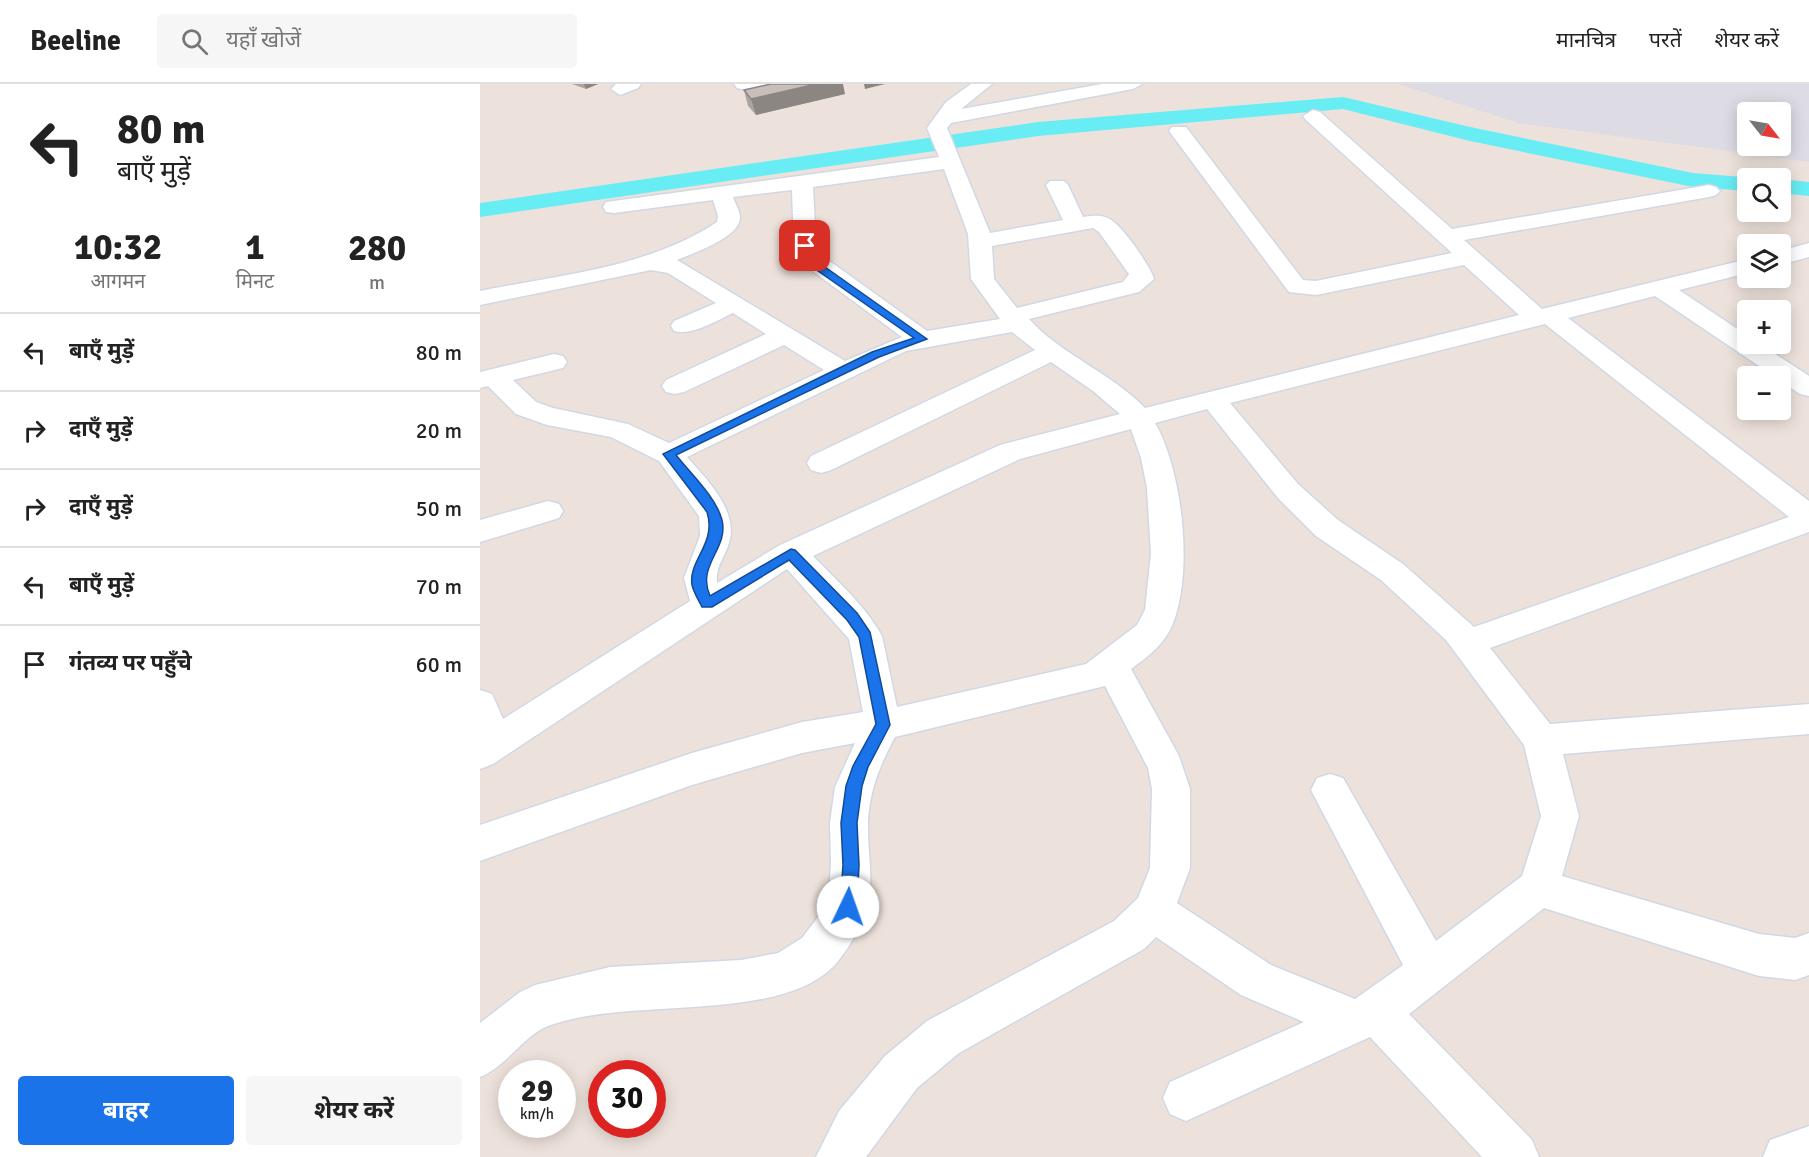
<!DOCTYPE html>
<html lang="hi">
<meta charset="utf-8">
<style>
:root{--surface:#fff;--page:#f6f6f6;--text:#222;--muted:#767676;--line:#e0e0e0;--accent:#1a73e8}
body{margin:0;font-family:Signika,"Noto Sans Devanagari",sans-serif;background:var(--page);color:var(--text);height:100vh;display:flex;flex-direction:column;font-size:22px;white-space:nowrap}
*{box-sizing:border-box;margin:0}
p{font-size:20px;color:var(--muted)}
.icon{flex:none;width:33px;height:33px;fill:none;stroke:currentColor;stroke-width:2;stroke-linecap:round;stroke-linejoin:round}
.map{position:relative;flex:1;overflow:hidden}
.details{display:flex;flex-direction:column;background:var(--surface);width:480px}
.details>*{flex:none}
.hud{background:#fff;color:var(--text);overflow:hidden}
.needle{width:39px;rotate:121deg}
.buttons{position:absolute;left:1257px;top:18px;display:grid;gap:12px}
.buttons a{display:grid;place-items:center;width:54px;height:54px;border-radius:6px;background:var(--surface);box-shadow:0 3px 15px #0003;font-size:30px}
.speed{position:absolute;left:18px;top:976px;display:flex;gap:12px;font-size:30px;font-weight:700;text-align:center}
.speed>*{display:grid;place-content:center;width:78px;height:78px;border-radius:50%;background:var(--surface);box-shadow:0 3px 15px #0003;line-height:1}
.speed small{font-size:15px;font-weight:400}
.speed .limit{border:9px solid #d22;background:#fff;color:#111}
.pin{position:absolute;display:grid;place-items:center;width:51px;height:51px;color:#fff;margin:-26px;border-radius:12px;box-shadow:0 3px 9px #0006}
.me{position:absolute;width:66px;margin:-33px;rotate:3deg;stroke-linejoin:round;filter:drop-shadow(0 0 4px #0008)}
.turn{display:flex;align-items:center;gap:21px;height:126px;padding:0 18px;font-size:27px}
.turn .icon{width:78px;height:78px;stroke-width:2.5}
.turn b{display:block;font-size:42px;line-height:51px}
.eta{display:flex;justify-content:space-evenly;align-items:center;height:102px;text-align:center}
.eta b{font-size:36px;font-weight:700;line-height:42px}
.cta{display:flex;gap:12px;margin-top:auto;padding:12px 18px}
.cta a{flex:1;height:69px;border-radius:6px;background:var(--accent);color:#fff;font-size:24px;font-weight:700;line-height:69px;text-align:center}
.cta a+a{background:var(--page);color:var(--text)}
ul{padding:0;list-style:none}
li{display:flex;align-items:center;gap:18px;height:78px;padding:0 18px;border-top:2px solid var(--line)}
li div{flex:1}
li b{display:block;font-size:22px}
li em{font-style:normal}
header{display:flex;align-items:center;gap:36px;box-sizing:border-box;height:84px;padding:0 30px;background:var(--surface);border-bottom:2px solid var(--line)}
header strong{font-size:28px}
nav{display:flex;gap:33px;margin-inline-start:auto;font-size:21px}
.search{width:420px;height:54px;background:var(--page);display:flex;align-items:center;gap:15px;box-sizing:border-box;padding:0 21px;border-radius:6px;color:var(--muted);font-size:22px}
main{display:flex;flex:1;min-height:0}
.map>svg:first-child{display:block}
.industrial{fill:#dddce5;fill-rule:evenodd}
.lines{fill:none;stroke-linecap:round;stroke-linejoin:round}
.canal{fill:#68edf5;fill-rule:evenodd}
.minor-casing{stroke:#d0d8e4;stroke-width:3}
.minor{fill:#fff;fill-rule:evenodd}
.wall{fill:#aca4a1}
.shaded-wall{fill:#8c8683}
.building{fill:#c8bfbb;stroke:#8c8683;stroke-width:1.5}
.route{fill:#1a73e8;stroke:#114b97;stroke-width:1.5}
</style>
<header>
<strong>Beeline</strong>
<div class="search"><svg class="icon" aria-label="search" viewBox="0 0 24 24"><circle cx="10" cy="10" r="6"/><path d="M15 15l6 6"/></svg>यहाँ खोजें</div>
<nav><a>मानचित्र</a><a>परतें</a><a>शेयर करें</a></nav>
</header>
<main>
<section class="details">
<div class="hud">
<div class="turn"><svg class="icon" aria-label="left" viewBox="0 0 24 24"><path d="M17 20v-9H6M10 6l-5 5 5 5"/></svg><div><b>80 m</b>बाएँ मुड़ें</div></div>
</div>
<div class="eta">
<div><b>10:32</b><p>आगमन</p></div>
<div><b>1</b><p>मिनट</p></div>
<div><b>280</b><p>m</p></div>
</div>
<ul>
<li><svg class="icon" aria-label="left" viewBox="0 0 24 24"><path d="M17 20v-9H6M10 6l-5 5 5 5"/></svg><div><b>बाएँ मुड़ें</b></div><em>80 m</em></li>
<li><svg class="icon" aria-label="right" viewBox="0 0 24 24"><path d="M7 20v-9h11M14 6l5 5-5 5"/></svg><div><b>दाएँ मुड़ें</b></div><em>20 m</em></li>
<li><svg class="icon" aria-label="right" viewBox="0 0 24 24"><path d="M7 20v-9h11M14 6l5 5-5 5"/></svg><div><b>दाएँ मुड़ें</b></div><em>50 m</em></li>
<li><svg class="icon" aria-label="left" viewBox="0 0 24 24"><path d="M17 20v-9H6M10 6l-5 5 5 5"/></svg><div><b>बाएँ मुड़ें</b></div><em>70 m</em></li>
<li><svg class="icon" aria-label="arrive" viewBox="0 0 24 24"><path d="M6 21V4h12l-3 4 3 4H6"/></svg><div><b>गंतव्य पर पहुँचे</b></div><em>60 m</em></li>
</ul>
<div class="cta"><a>बाहर</a><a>शेयर करें</a></div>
</section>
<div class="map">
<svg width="1329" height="1073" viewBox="0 0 1329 1073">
<rect width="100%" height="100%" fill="#ede2db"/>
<path class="industrial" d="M918,0h411v78l-291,-39zM1268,28h32v34h-32z"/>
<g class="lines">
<g class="canal">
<polygon points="863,13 990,43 1213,89 1275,94 1268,94 1268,107 1213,103 990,57 863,25 558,52 0,133 0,119 558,38"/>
<polygon points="1300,95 1329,98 1329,112 1300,109"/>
</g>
<defs>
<g id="minor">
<polygon points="136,0 161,0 158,4 140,11 131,5"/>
<polygon points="254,0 308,0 305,4 283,10 257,4"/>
<path d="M491,0h21l-31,25 141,-25h40l-9,5 -182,34 -4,5 43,105 73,-13 -17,-35 4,-4h14l4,4 15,32c11,-2 23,-3 32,6 10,8 36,44 39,56l-15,13 -110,27c31,35 81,53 116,89l374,-93 -55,-50 -148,30 -27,-3 -117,-157 -3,-4 3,-4h14l117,153 13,1 136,-28 -146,-133 -3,-4 10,-6 7,2 132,117 257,-44 7,2 4,4 -4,4 -7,2 -245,43 78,69 206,-50v14l-69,17 69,46v8h12l49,32v20l-9,-2 -20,-13v-5h-6l-119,-80 -87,22 241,183v31l-319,116 60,76 259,-20v30l-246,20 16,62 -17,60 197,58 36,4 14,-5v42l-14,5 -36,-4 -215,-68 -135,106 123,126 7,17h-57l-112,-120 -184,84 -16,-7 -7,-16 7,-16 134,-60 -63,-27 -85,-58 -12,12 -185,104 -42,35 -51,69h-50l23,-46 46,-55 42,-35 187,-100 24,-23 12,-30 2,-79 -4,-21 -43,-82 -210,51c-15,28 -26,54 -27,86 -1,33 9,67 -6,98 -7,16 -17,33 -29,46 -58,57 -206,29 -285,59 -24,9 -41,40 -68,51v-54l40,-31 15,-7 75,-18 131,-7 37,-7 24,-15 26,-34 3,-39 -1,-42 5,-36 20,-44 -53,10 -110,32 -212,76v-36l212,-72 110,-31 61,-10 -14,-73 -62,-70 -294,195 -13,5v-79l12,4 11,25 187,-118 -6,-23 16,-42 -1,-20 -40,-55 -48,-24 -64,-12 -31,-11 -28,-28 -8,2v-16l74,-18 9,2 4,6 -4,6 -50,12 23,22 17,6 75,16 41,19 155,-73 -40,-25 -100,47 -9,2 -9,-2 -4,-6 4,-6 100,-46 -33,-21c-18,8 -40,23 -59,18l-3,-5 3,-5 42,-18 -48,-30 -17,-3 -171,35v-14c79,-16 168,-23 237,-69l1,-6 -5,-16 -99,13 -8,-1 -3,-5 3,-5 333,-45 -12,-29 19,-26zM464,85l24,65 3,45 29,40 -73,12 -106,-76 -5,-9 -3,-59zM312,106l2,56 9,18 99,73 -57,24 -168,-101c16,-7 65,-23 63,-44 -1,-6 -5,-13 -7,-19zM613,144l6,4 30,42 -6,8 -106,26 -23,-29 -2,-33zM1065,240l244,193 -315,110 -71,-63 -65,-44 -40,-36 -68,-81zM532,248l23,18 -224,106 -4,7 4,7 10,3 10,-3 220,-108 42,29 27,23 -120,31 -220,100 -63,38c-2,-16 8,-26 12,-40 10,-33 -23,-64 -42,-86l219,-106zM727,325l71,89 38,38 65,44 65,60 78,105 17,71 -19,60 -86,65 -93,-163 -13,-4 -13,4 -6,12 92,175 -48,34 -84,-34 -94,-62 13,-35v-79l-11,-33 -48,-87c15,-11 30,-22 39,-39 25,-51 13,-159 -15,-207zM651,345l10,29 6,30 4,66 -6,56 -8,15 -51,39 -189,43 -15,-71c-17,-31 -45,-55 -69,-80l207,-97z"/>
<polygon points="1329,159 1329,173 1300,181 1300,167"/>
<polygon points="68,417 79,420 83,427 79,434 0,458 0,436"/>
<polygon points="1329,1042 1329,1073 1283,1073 1290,1056"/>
</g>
</defs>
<use href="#minor" class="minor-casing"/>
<use href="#minor" class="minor"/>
</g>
<g class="wall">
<polygon points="92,0 118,0 106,5"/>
<polygon points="264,6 365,10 276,31 268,22"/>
</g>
<g class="shaded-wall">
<polygon points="104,0 118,0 106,5"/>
<polygon points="336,0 363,0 365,10 276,31 271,15"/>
<polygon points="384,0 405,0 385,5"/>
</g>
<polygon class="building" points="291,0 336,0 271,15 264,6"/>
<path class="route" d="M325,160l20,23 102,72 -48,18 -203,98c15,19 40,42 46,65 7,29 -26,45 -12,76l81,-47 4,1 62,63 13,19 20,93 -22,42 -6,19 -5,37 2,42 -2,42 -3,6 -6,2 -6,-2 -2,-6 3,-42 -2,-42 5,-37 7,-20 23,-42 -17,-87 -12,-17 -58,-60 -77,47h-10c-3,-6 -8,-14 -10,-22 -4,-25 25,-41 15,-73l-44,-58 209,-102 42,-14 -96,-67 -11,-10 -6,-15z"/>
</svg>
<div class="buttons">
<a><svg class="needle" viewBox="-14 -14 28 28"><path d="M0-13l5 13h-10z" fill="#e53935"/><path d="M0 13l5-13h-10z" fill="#767676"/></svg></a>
<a><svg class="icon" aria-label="search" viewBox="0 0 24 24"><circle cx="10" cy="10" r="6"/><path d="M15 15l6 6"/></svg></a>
<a><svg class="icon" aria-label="layers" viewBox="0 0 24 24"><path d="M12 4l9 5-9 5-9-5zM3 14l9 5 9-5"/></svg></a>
<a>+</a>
<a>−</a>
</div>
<div class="speed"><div>29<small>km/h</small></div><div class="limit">30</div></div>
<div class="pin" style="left:325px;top:162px;background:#d93025"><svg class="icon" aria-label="arrive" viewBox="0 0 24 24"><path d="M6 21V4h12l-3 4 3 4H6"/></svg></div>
<svg class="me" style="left:368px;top:823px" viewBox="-20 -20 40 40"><circle r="19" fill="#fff"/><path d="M0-13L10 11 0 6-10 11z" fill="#1a73e8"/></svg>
</div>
</main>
